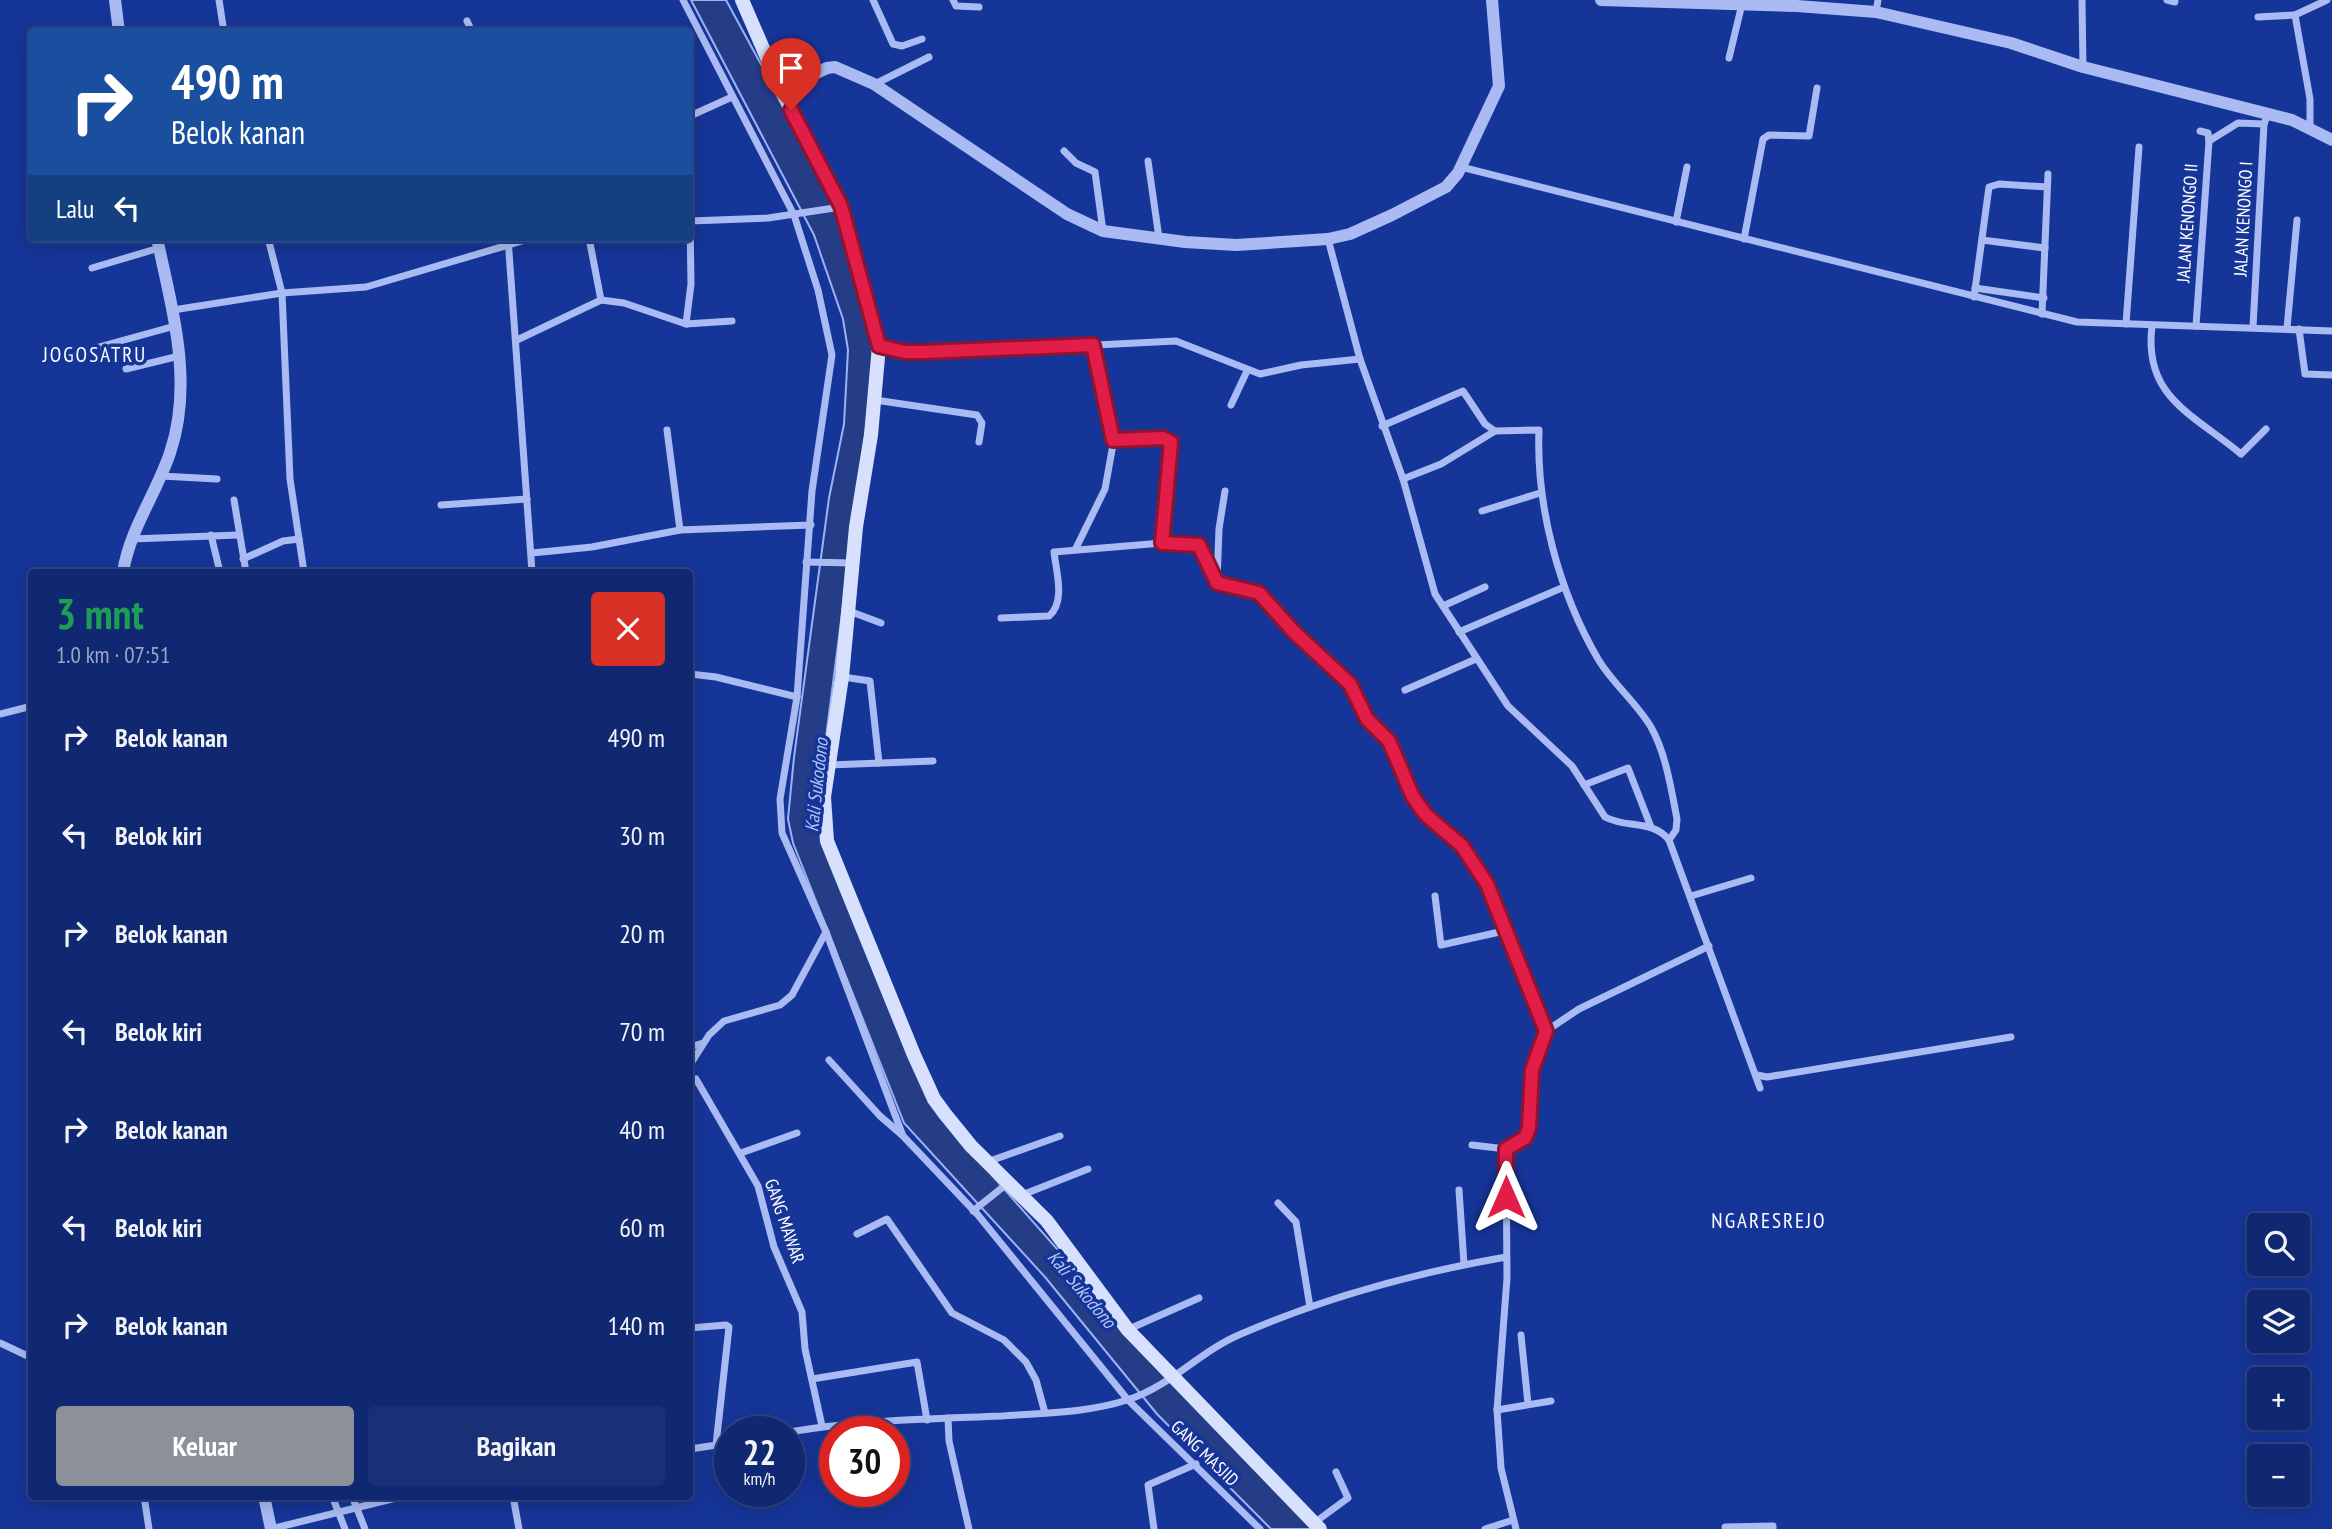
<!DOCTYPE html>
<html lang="id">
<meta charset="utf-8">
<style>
:root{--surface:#102872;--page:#193077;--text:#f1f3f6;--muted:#9ca6c4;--line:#304484;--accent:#8c9099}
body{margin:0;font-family:"PT Sans Narrow",sans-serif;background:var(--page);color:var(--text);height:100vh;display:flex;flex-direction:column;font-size:26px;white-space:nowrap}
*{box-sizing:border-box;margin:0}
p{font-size:23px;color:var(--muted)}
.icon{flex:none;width:38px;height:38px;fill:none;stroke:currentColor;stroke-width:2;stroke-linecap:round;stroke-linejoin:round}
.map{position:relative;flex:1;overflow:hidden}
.sheet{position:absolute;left:28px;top:569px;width:665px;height:931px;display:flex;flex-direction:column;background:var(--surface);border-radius:7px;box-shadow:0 4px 18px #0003,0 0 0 2px var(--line)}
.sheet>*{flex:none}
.hud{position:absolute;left:28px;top:28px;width:665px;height:214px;border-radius:7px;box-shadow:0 4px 18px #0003,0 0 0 2px var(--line);background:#1a4fa0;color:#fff;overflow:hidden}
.buttons{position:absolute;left:2247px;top:1213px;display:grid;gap:14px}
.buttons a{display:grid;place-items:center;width:63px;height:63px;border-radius:7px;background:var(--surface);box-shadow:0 4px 18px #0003,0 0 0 2px var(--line);font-size:35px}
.speed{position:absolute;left:714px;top:1416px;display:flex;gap:14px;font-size:35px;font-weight:700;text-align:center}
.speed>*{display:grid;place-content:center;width:91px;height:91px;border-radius:50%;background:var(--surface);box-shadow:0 4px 18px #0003,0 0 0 2px var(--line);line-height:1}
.speed small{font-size:18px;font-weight:400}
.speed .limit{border:10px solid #d22;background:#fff;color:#111}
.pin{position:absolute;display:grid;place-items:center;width:60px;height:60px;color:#fff;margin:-72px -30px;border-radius:50% 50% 50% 0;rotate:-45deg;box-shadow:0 0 7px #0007}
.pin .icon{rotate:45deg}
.me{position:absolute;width:77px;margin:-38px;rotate:0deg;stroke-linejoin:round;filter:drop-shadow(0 0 5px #0008)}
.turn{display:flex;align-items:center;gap:24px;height:147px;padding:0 28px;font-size:32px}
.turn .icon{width:91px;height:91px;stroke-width:2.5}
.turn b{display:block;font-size:49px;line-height:60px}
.then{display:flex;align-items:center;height:66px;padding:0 28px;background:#0003;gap:14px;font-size:26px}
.round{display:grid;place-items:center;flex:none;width:74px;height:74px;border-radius:7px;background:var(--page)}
.head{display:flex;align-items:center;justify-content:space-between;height:119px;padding:0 28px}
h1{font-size:42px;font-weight:700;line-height:52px;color:#1e9e55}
.button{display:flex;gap:14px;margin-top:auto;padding:14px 28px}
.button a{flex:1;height:80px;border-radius:7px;background:var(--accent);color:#fff;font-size:28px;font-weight:700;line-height:80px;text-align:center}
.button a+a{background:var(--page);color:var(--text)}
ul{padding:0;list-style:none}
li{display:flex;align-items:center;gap:21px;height:98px;padding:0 28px}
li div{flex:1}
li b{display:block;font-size:26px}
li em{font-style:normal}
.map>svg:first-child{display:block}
.water{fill:#253c87;stroke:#9bb3f5;stroke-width:2}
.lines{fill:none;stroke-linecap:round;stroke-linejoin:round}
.minor{stroke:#a9bbf2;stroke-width:7}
.tertiary{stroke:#a9bbf2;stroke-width:12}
.secondary{stroke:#d7e0fc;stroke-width:14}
.route-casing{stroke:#92132f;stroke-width:18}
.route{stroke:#e11d48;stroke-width:12}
.labels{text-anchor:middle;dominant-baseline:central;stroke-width:7;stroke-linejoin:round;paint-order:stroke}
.street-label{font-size:18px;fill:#fff;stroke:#163598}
.water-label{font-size:19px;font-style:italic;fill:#b5c6f8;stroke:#163598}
.quarter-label{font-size:21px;letter-spacing:2px;fill:#fff;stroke:#163598}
</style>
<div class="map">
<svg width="2332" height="1529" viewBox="0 0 2332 1529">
<rect width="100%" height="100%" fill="#163598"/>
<polygon class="water" points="691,0 726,0 832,195 876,350 824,753 821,828 934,1105 975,1156 1080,1275 1313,1529 1271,1529 1157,1414 1045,1277 904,1123 793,843 788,819 794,757 829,498 844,424 848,350 843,319 814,235"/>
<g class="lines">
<g class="minor">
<polyline points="219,0 224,32"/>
<polyline points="683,0 794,215 818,290 832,355 812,491 797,697 780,799 782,833 826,932 903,1136 978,1215 1128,1400 1260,1529"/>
<polyline points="873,0 893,44 902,46 922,39"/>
<polyline points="953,0 956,6 979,7"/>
<polyline points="2082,0 2083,67"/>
<polyline points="2167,0 2175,2"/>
<polyline points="1876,12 1878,0"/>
<polyline points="2258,17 2295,15"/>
<polyline points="467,21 472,32"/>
<polyline points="1729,58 1742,4"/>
<polyline points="875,84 929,57"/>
<polyline points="690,116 732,97"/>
<polyline points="2310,126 2310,99 2295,15 2327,0"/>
<polyline points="2209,141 2238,123 2264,124"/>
<polyline points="1064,151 1076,163 1095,172 1103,231"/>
<polyline points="1148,161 1159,238"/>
<polyline points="1461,167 2077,322 2332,331"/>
<polyline points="690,221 768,218 841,207"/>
<polyline points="1676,222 1687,167"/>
<polyline points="268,238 282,293 290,479 304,572"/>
<polyline points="508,238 532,572"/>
<polyline points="589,238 601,300"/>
<path d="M1328,239l32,120 43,120 32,115 73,112 64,60 33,51c22,12 47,2 64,23l91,248"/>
<polyline points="1744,239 1763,139 1769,135 1809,136 1817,88"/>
<polyline points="1982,240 2045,248"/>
<polyline points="92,268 159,248"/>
<polyline points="1975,288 2044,298"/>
<polyline points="1974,297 1989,187 1999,184 2047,187"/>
<polyline points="173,310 282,293 366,287 532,238"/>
<polyline points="2042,314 2048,174"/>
<polyline points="686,324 691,284 690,221"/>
<polyline points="2126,324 2139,147"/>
<path d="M2152,326c-9,71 41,88 89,128l25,-25"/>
<polyline points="2196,326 2209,141 2208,133 2200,131"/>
<polyline points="2253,327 2264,124 2268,114"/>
<polyline points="2287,328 2297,220"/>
<polyline points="2299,329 2305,374 2332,375"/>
<polyline points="517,340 601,300 624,303 686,324 732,321"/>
<polyline points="880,346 905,352 958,352 1176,341 1260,374 1301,365 1360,359"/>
<polyline points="77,353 175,326"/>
<polyline points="126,369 179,356"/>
<polyline points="875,400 977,415 982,423 979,442"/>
<polyline points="1231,405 1247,371"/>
<polyline points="1382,426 1463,391 1485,424 1495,431"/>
<polyline points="1113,440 1163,438 1172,442 1162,543"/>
<polyline points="161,476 217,479"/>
<path d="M1403,479l38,-15 54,-33 44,-1c-3,77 20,162 59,229 15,25 38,43 53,68 15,27 20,61 26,92l-1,11 -7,10"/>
<polyline points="234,500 246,572"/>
<polyline points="441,505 527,499"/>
<polyline points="1482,511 1540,493"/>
<polyline points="680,530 811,525"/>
<polyline points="211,535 220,572"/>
<polyline points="132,539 238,535"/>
<polyline points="1076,548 1105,489 1114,439 1093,345"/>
<polyline points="532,553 592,547 680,530 667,430"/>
<polyline points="243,559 283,541 299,539"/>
<polyline points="806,562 852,563"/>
<polyline points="1217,582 1219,529 1225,491"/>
<polyline points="1443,606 1485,587"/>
<polyline points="849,611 881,623"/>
<path d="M1001,618l48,-2c17,-14 7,-45 5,-64l108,-9 37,2 18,38 42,10 35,39 56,52 17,35 22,22 24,56 13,18 36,31 25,38 59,147"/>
<polyline points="1459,632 1564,587"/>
<polyline points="690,674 716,677 797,697"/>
<polyline points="843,677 870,681 879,763"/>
<polyline points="1405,690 1476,659"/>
<polyline points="0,714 32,706"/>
<polyline points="829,765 933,761"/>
<polyline points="1584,785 1628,768 1651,827"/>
<polyline points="1435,896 1441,945 1504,931"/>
<polyline points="1691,896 1751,878"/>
<polyline points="690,1047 703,1043"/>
<polyline points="829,1060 880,1116 902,1135"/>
<polyline points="690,1065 709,1035 724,1021 780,1005 792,995 826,932"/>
<polyline points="1757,1075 1767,1077 2011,1037"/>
<polyline points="690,1084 696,1079 758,1186 774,1247 802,1312 805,1349 822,1426"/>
<polyline points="1472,1145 1506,1149 1507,1278 1497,1410 1501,1468 1516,1529"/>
<polyline points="1506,1149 1525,1138 1529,1128 1532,1070 1546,1031 1579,1009 1709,946"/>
<polyline points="741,1153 797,1133"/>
<polyline points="987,1162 1060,1136"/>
<polyline points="1459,1190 1464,1264"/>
<polyline points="1022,1195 1088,1169"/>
<polyline points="1278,1203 1296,1222 1310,1307"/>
<polyline points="973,1211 1008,1183"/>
<polyline points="857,1234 887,1219 952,1313 1004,1340 1026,1362 1036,1380 1045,1413"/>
<polyline points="690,1328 726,1325 729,1327 716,1445"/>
<polyline points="1129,1329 1199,1298"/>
<polyline points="1521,1335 1528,1404"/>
<polyline points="0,1343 32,1358"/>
<polyline points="812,1379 917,1362 927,1420"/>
<polyline points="1497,1410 1551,1401"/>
<polyline points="948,1418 949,1441 969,1529"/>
<path d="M789,1432c70,-12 141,-13 212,-16 41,-3 86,-3 126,-16 44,-14 73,-49 114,-66 85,-37 174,-61 265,-77"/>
<polyline points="690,1449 730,1443"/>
<polyline points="144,1496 149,1529"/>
<polyline points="332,1496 345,1529"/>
<polyline points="352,1496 365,1529"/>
<polyline points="513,1496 519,1529"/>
<polyline points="1314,1523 1348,1498 1336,1472"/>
<polyline points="1725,1527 1773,1526 1773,1529"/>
<polyline points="271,1529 404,1496"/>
<polyline points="1154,1529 1148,1485 1196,1464"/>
<polyline points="1485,1529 1513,1520"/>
</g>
<g class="tertiary">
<polyline points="115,0 119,32"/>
<polyline points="1601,0 1797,6 1876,12 2011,43 2083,67 2292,120 2332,140"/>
<polyline points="781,90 827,68 835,67 874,84 1067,214 1103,231 1185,242 1236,245 1328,239 1350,234 1392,215 1446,187 1458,173 1499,86 1492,0"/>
<path d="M123,572c7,-43 33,-78 47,-119 24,-71 2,-143 -13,-215"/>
<polyline points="264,1496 271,1529"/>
</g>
<polyline class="secondary" points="742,0 781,90 841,207 879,346 871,435 856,527 842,677 824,797 827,841 914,1055 934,1099 945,1114 971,1146 1047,1221 1128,1330 1320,1529"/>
</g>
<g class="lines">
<defs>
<polyline id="route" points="791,110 841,206 879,346 905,352 923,352 1093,345 1113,440 1163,438 1171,442 1162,543 1199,545 1217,583 1259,593 1294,632 1350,684 1367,719 1389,741 1413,797 1426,815 1462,846 1487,884 1546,1031 1532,1070 1529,1128 1525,1138 1506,1149 1506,1197"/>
</defs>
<use href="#route" class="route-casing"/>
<use href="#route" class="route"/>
</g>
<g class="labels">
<g class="street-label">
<text transform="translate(2243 219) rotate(-87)">JALAN KENONGO I</text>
<text transform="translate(2187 223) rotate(-86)">JALAN KENONGO II</text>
<text transform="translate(785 1221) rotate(71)">GANG MAWAR</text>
<text transform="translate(1205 1453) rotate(44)">GANG MASJID</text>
</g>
<g class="water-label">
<text transform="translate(816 785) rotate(-84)">Kali Sukodono</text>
<text transform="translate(1082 1289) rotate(50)">Kali Sukodono</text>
</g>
<g class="quarter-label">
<text x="95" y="354">JOGOSATRU</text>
<text x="1769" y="1220">NGARESREJO</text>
</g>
</g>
</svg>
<div class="buttons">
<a><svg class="icon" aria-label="search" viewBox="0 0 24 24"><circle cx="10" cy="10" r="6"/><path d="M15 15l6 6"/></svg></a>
<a><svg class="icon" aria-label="layers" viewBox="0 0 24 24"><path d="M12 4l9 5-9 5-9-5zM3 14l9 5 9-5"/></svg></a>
<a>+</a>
<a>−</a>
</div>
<div class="speed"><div>22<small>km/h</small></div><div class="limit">30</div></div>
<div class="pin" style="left:791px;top:110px;background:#d93025"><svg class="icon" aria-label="arrive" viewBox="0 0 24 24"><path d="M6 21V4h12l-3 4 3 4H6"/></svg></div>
<svg class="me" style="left:1506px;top:1197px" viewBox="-20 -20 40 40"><path d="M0-17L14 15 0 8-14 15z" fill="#e11d48" stroke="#fff" stroke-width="4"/></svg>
<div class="hud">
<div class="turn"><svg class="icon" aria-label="right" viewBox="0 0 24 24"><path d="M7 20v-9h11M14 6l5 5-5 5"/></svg><div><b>490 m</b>Belok kanan</div></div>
<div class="then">Lalu<svg class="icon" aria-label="left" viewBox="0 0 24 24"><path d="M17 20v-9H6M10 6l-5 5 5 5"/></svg></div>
</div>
<section class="sheet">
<div class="head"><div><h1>3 mnt</h1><p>1.0 km · 07:51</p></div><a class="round" style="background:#d93025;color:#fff"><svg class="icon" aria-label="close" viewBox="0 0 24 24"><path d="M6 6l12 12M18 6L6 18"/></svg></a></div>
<ul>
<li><svg class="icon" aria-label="right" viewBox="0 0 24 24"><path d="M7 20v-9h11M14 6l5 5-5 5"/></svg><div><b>Belok kanan</b></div><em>490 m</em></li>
<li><svg class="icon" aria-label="left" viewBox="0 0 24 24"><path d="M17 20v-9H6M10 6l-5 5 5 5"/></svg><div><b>Belok kiri</b></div><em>30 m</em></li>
<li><svg class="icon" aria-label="right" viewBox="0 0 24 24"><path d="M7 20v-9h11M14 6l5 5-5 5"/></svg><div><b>Belok kanan</b></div><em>20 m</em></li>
<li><svg class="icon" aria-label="left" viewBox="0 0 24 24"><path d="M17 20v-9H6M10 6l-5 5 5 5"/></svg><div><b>Belok kiri</b></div><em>70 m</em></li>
<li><svg class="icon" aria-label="right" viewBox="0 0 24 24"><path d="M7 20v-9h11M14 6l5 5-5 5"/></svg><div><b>Belok kanan</b></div><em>40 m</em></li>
<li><svg class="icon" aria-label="left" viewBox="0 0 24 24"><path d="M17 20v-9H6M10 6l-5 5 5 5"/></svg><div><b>Belok kiri</b></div><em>60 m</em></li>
<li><svg class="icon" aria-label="right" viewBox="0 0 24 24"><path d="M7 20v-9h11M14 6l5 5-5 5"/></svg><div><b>Belok kanan</b></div><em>140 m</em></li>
</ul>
<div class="button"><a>Keluar</a><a>Bagikan</a></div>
</section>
</div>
